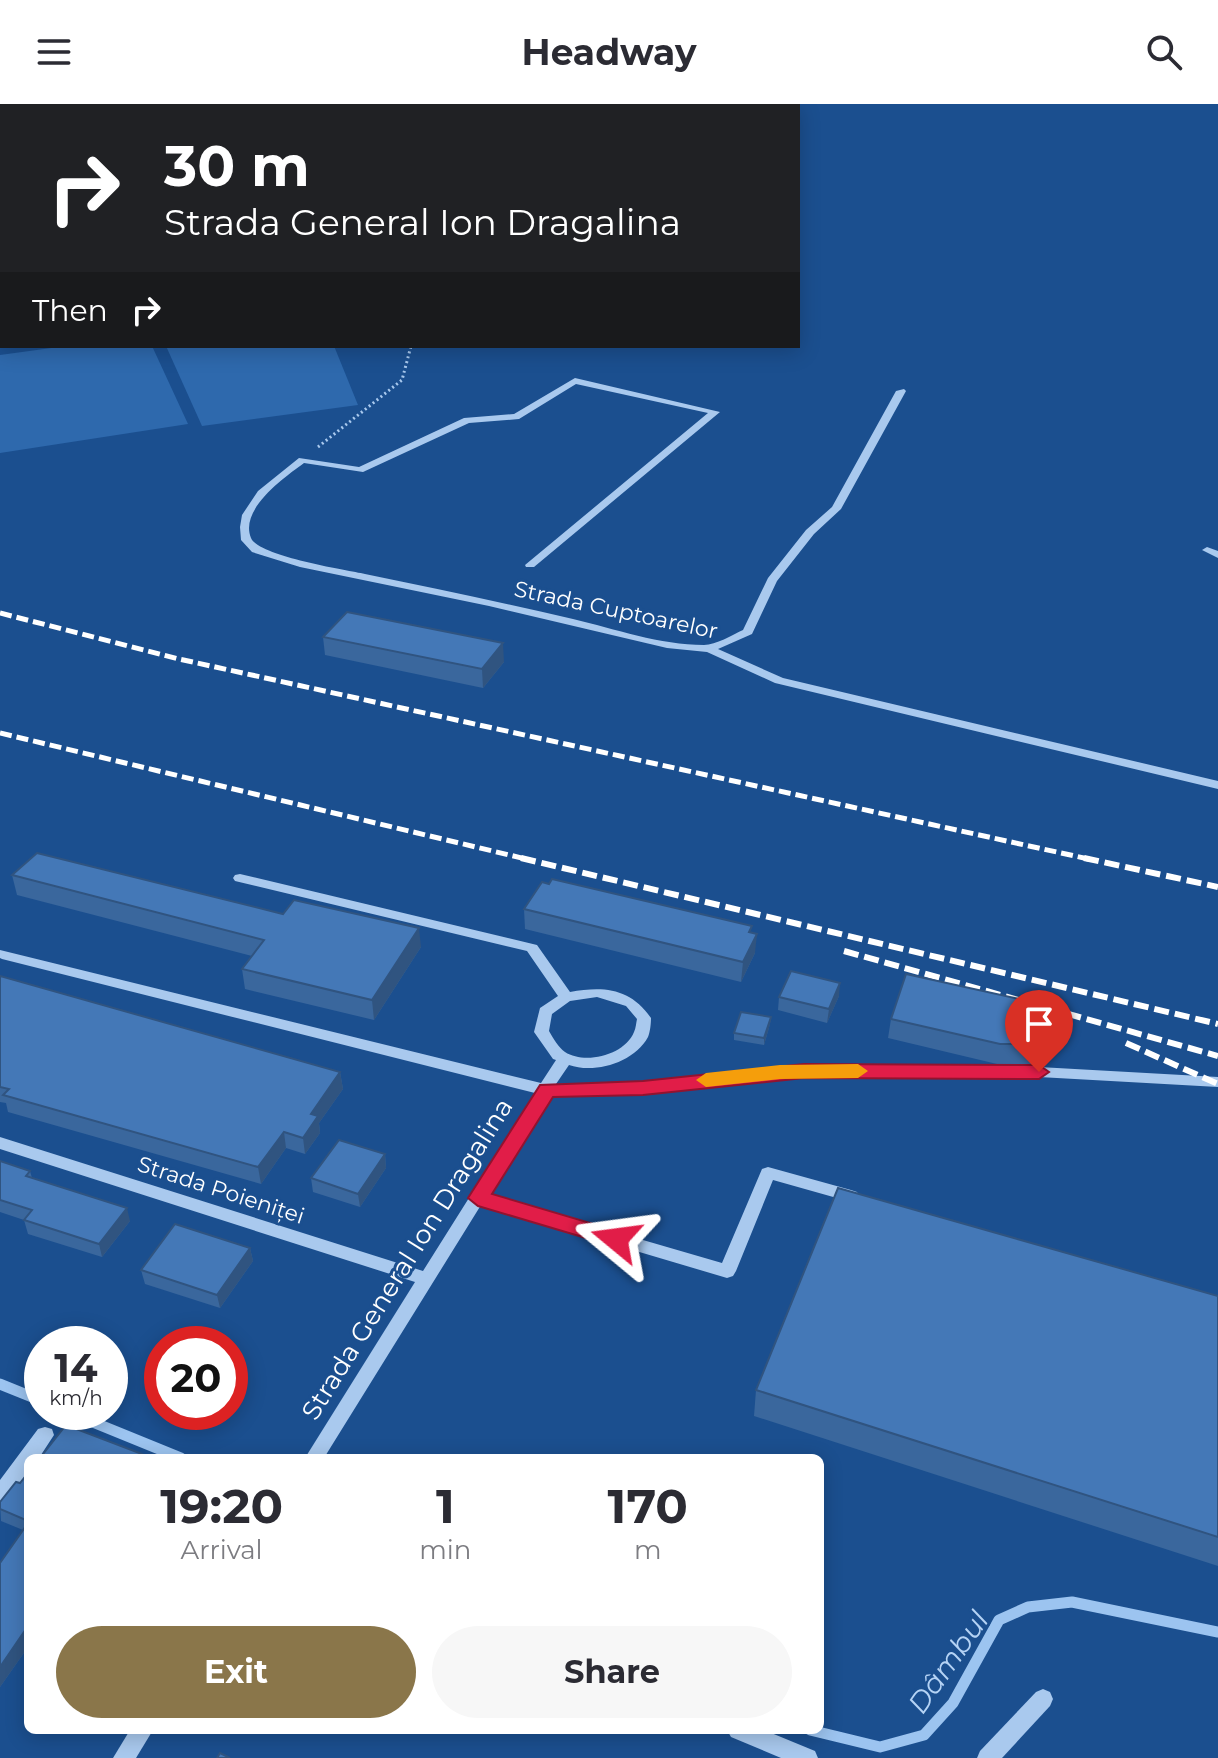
<!DOCTYPE html>
<meta charset="utf-8">
<style>
:root{--surface:#fff;--page:#f7f7f7;--text:#2b2b33;--muted:#7c7c81;--accent:#8a764a}
body{margin:0;font-family:Montserrat,sans-serif;background:var(--page);color:var(--text);height:100vh;display:flex;flex-direction:column;font-size:30px;white-space:nowrap}
*{box-sizing:border-box;margin:0}
p{font-size:26px;color:var(--muted)}
.icon{flex:none;width:44px;height:44px;fill:none;stroke:currentColor;stroke-width:2;stroke-linecap:round;stroke-linejoin:round}
.map{position:relative;flex:1;overflow:hidden}
.panel{position:absolute;left:24px;top:1350px;width:800px;height:280px;display:flex;flex-direction:column;background:var(--surface);border-radius:12px;box-shadow:0 4px 20px #0003}
.panel>*{flex:none}
.hud{position:absolute;left:0px;top:0px;width:800px;height:244px;box-shadow:0 4px 20px #0003;background:#202124;color:#fff;overflow:hidden}
.speed{position:absolute;left:24px;top:1222px;display:flex;gap:16px;font-size:40px;font-weight:700;text-align:center}
.speed>*{display:grid;place-content:center;width:104px;height:104px;border-radius:50%;background:var(--surface);box-shadow:0 4px 20px #0003;line-height:1}
.speed small{font-size:20px;font-weight:400}
.speed .limit{border:12px solid #d22;background:#fff;color:#111}
.pin{position:absolute;display:grid;place-items:center;width:68px;height:68px;color:#fff;margin:-82px -34px;border-radius:50% 50% 50% 0;rotate:-45deg;box-shadow:0 0 8px #0007}
.pin .icon{rotate:45deg}
.me{position:absolute;width:88px;margin:-44px;rotate:286deg;stroke-linejoin:round;filter:drop-shadow(0 0 6px #0008)}
.turn{display:flex;align-items:center;gap:28px;height:168px;padding:0 32px;font-size:36px}
.turn .icon{width:104px;height:104px;stroke-width:2.5}
.turn b{display:block;font-size:56px;line-height:68px}
.then{display:flex;align-items:center;height:76px;padding:0 32px;background:#0003;gap:16px;font-size:30px}
.eta{display:flex;justify-content:space-evenly;align-items:center;height:136px;text-align:center}
.eta b{font-size:48px;font-weight:700;line-height:56px}
.primary-button{display:flex;gap:16px;margin-top:auto;padding:16px 32px}
.primary-button a{flex:1;height:92px;border-radius:48px;background:var(--accent);color:#fff;font-size:32px;font-weight:700;line-height:92px;text-align:center}
.primary-button a+a{background:var(--page);color:var(--text)}
header{display:flex;justify-content:space-between;align-items:center;height:104px;padding:0 32px;background:var(--surface);font-size:36px;font-weight:700}
.map>svg:first-child{display:block}
.green{fill:#2e69ad}
.lines{fill:none;stroke-linecap:round;stroke-linejoin:round}
.stream{stroke:#9cc4f0;stroke-width:11}
.path{stroke:#a9c9ee;stroke-width:3;stroke-dasharray:2 3;stroke-linecap:butt}
.minor{fill:#a9c9ee;fill-rule:evenodd}
.rail-far1{stroke:#fff;stroke-width:5;stroke-dasharray:12 5;stroke-linecap:butt}
.rail{stroke:#fff;stroke-width:6;stroke-dasharray:15 6;stroke-linecap:butt}
.wall{fill:#3a679d}
.shaded-wall{fill:#305480}
.building{fill:#4478b7;stroke:#305480;stroke-width:2}
.route{fill:#e11d48;stroke:#92132f;stroke-width:2}
.slow{fill:#f59e0b}
.labels{text-anchor:middle;dominant-baseline:central;stroke-width:6;stroke-linejoin:round;paint-order:stroke}
.street-label{font-size:22px;fill:#fff;stroke:#1b4f8f}
.near-street-label{font-size:26px;fill:#fff;stroke:#1b4f8f}
.near-water-label{font-size:28px;font-style:italic;fill:#b5d3f5;stroke:#1b4f8f}
</style>
<header><svg class="icon" aria-label="menu" viewBox="0 0 24 24"><path d="M4 6h16M4 12h16M4 18h16"/></svg>Headway<svg class="icon" aria-label="search" viewBox="0 0 24 24"><circle cx="10" cy="10" r="6"/><path d="M15 15l6 6"/></svg></header>
<div class="map">
<svg width="1218" height="1654" viewBox="0 0 1218 1654">
<rect width="100%" height="100%" fill="#1b4f8f"/>
<g class="green">
<polygon points="66,242 152,242 188,320 0,349 0,251"/>
<polygon points="166,242 334,242 358,301 202,322"/>
</g>
<g class="lines">
<g class="stream">
<polyline points="0,1280 42,1297"/>
<polyline points="68,1308 181,1354"/>
<polyline points="810,1626 880,1643 924,1631 953,1599 999,1516 1028,1503 1072,1498 1218,1528"/>
</g>
<g class="path">
<polyline points="429,2 432,0"/>
<polyline points="318,343 402,276 411,242"/>
</g>
<g class="minor">
<polygon points="92,0 98,0 99,2 93,2"/>
<polygon points="224,0 231,0 232,2 225,2"/>
<rect x="0" y="22" width="2" height="4"/>
<rect x="0" y="91" width="2" height="4"/>
<path d="M575,274l145,34 -186,155h-8l-1,-2 183,-152 -132,-29 -57,35 -50,4 -106,49 -59,-9c-19,14 -65,46 -53,75 7,18 94,32 114,36 69,14 139,29 208,45 42,10 87,26 131,26 12,0 28,-10 39,-15l25,-52 38,-48 26,-23 64,-116 8,-2 2,2 -65,118 -27,25 -37,47 -25,53 -34,15 65,29 435,103v8l-443,-106 -68,-31 -40,-4 -178,-42 -189,-39 -48,-15 -11,-12 -1,-13 2,-12 16,-24 41,-33 60,9 105,-49 50,-4z"/>
<polygon points="1207,443 1218,447 1218,454 1202,446"/>
<path d="M240,770l297,71 33,47c34,-6 60,-4 81,26 0,6 -1,14 -3,19 -14,26 -54,37 -79,28l-13,19 87,-1 185,-18 211,2 179,10v10l-179,-10 -211,-2 -185,18 -94,2 -61,100 234,68 40,-94 6,-2 83,23 6,2 2,4 -2,4 -6,2 -78,-22 -37,91 -3,5 -6,2 -246,-73 -157,253h-19l110,-176 -415,-133v-12l423,134 112,-178 -533,-134 -2,-1v-8l541,133 15,-23 -3,-1 -19,-27 6,-24 18,-12 -31,-45 -292,-70 -2,-3 2,-3zM597,893l29,9 11,13c-1,4 -1,9 -3,13 -9,23 -49,33 -69,20 -6,-4 -12,-14 -16,-21l3,-17 18,-13z"/>
<polygon points="45,1323 52,1325 54,1331 39,1354 28,1354 28,1368 7,1397 0,1399 0,1376 38,1325"/>
<polygon points="1043,1585 1050,1588 1053,1595 1050,1602 1002,1654 977,1654 980,1647 1036,1588"/>
<polygon points="130,1626 153,1626 136,1654 113,1654"/>
<polygon points="727,1626 764,1626 815,1647 818,1654 781,1654 731,1633"/>
</g>
<g class="rail-far1">
<polyline points="0,509 179,555 1093,756"/>
<polyline points="0,629 530,756"/>
</g>
<g class="rail">
<polyline points="521,754 1218,920"/>
<polyline points="1084,754 1218,783"/>
<polyline points="844,847 1218,952"/>
<polyline points="1126,939 1218,980"/>
</g>
</g>
<g class="wall">
<polygon points="323,533 504,558 483,584 325,551"/>
<polygon points="12,771 283,810 421,843 374,916 245,885 242,865 252,852 17,791"/>
<polygon points="524,805 751,828 755,849 741,878 525,825"/>
<polygon points="0,872 340,968 343,985 319,1019 320,1029 305,1050 286,1044 261,1080 8,1008 6,999 0,998"/>
<polygon points="839,892 827,919 778,906 779,893"/>
<polygon points="771,913 770,920 764,941 734,936 734,929"/>
<polygon points="891,915 1041,921 1031,960 997,960 888,934"/>
<polygon points="385,1050 386,1064 360,1103 313,1088 311,1074"/>
<polygon points="0,1057 30,1067 32,1074 130,1117 102,1153 28,1130 24,1116 0,1108"/>
<polygon points="250,1144 253,1157 220,1204 145,1180 141,1166"/>
<polygon points="1218,1192 1218,1462 754,1312 756,1286"/>
<polygon points="28,1369 28,1543 0,1583 0,1459 23,1426 1,1417 0,1398 20,1379"/>
</g>
<g class="shaded-wall">
<polygon points="503,539 504,558 483,584 482,565"/>
<polygon points="419,824 421,843 374,916 372,896"/>
<polygon points="757,830 755,849 741,878 743,858"/>
<polygon points="840,879 839,892 827,919 829,905"/>
<polygon points="771,913 770,920 764,941 764,934"/>
<polygon points="340,968 343,985 319,1019 320,1029 305,1050 303,1034 311,1010"/>
<polygon points="284,1028 286,1044 261,1080 258,1063"/>
<polygon points="385,1050 386,1064 360,1103 358,1090"/>
<polygon points="127,1104 130,1117 102,1153 99,1140"/>
<polygon points="250,1144 253,1157 220,1204 217,1191"/>
<polygon points="28,1522 28,1543 0,1583 0,1563"/>
</g>
<g class="building">
<polygon points="28,0 66,0 68,2 29,2"/>
<polygon points="153,0 191,0 193,2 153,2"/>
<polygon points="257,0 298,0 297,2 259,2"/>
<polygon points="299,0 316,0 316,2 308,2"/>
<polygon points="2,52 2,67 0,67 0,53"/>
<polygon points="347,508 503,539 482,565 323,533"/>
<polygon points="37,749 283,810 294,796 419,824 372,896 242,865 264,836 12,771"/>
<polygon points="552,775 752,822 749,828 757,830 743,858 524,805 542,778 549,780"/>
<polygon points="791,867 840,879 829,905 779,893"/>
<polygon points="906,870 1046,901 1036,940 1000,940 891,915"/>
<polygon points="0,872 340,968 311,1010 318,1012 303,1034 284,1028 258,1063 3,991 9,985 0,983"/>
<polygon points="741,908 771,913 764,934 734,929"/>
<polygon points="339,1036 385,1050 358,1090 311,1074"/>
<polygon points="0,1057 30,1067 26,1072 127,1104 99,1140 24,1116 32,1106 0,1096"/>
<polygon points="838,1084 1218,1192 1218,1433 756,1286"/>
<polygon points="175,1120 250,1144 217,1191 141,1166"/>
<polygon points="66,1321 142,1350 139,1354 40,1354"/>
<polygon points="28,1369 28,1417 0,1405 0,1398 16,1378 20,1379"/>
<polygon points="28,1419 28,1522 0,1563 0,1459"/>
<polygon points="220,1649 230,1654 217,1654"/>
</g>
<polygon class="route" points="804,960 1039,961 1049,968 1039,975 804,974 643,991 553,993 492,1090 624,1129 627,1135 624,1141 616,1143 478,1102 468,1094 540,981 643,977"/>
<polygon class="slow" points="858,960 868,967 858,974 780,975 706,983 696,976 706,969 780,961"/>
<g class="labels">
<g class="street-label">
<text transform="translate(616 506) rotate(12)">Strada Cuptoarelor</text>
<text transform="translate(221 1086) rotate(18)">Strada Poieniței</text>
</g>
<g class="near-street-label">
<text transform="translate(407 1155) rotate(-58)">Strada General Ion Dragalina</text>
</g>
<g class="near-water-label">
<text transform="translate(948 1558) rotate(-55)">Dâmbul</text>
</g>
</g>
</svg>
<div class="speed"><div>14<small>km/h</small></div><div class="limit">20</div></div>
<div class="pin" style="left:1039px;top:968px;background:#d93025"><svg class="icon" aria-label="arrive" viewBox="0 0 24 24"><path d="M6 21V4h12l-3 4 3 4H6"/></svg></div>
<svg class="me" style="left:616px;top:1135px" viewBox="-20 -20 40 40"><path d="M0-17L14 15 0 8-14 15z" fill="#e11d48" stroke="#fff" stroke-width="4"/></svg>
<div class="hud">
<div class="turn"><svg class="icon" aria-label="right" viewBox="0 0 24 24"><path d="M7 20v-9h11M14 6l5 5-5 5"/></svg><div><b>30 m</b>Strada General Ion Dragalina</div></div>
<div class="then">Then<svg class="icon" aria-label="right" viewBox="0 0 24 24"><path d="M7 20v-9h11M14 6l5 5-5 5"/></svg></div>
</div>
<section class="panel">
<div class="eta">
<div><b>19:20</b><p>Arrival</p></div>
<div><b>1</b><p>min</p></div>
<div><b>170</b><p>m</p></div>
</div>
<div class="primary-button"><a>Exit</a><a>Share</a></div>
</section>
</div>
